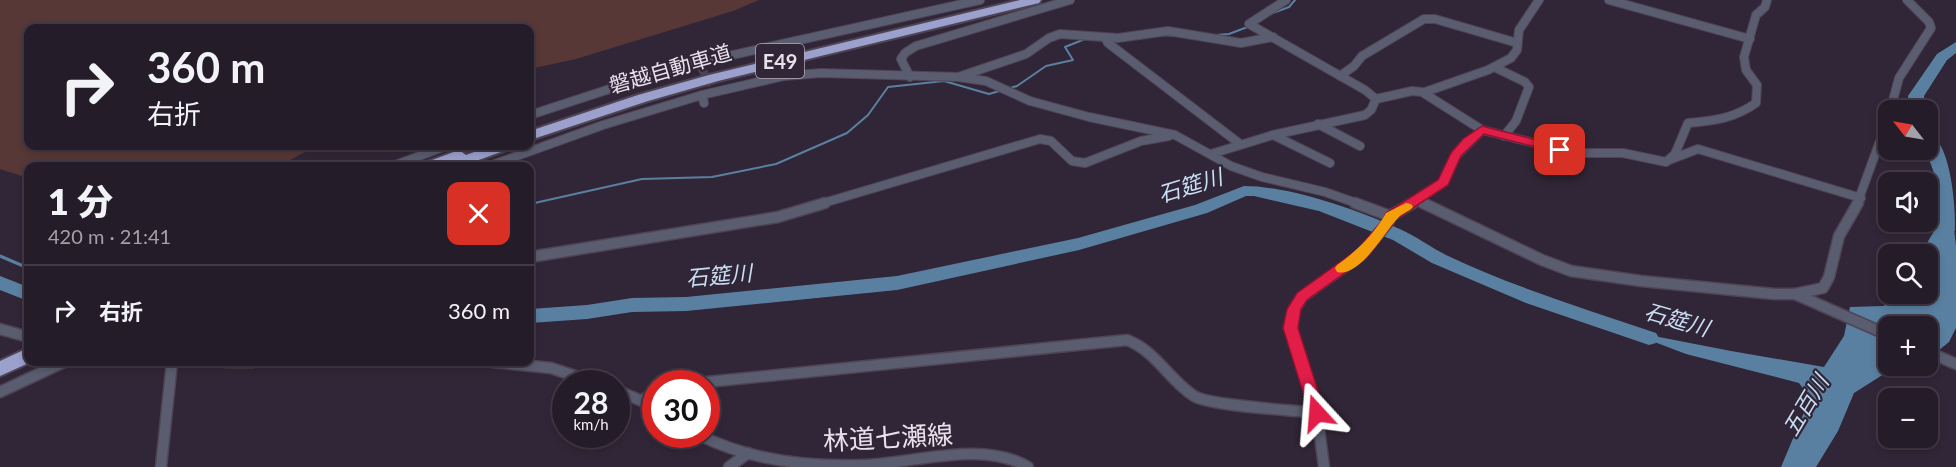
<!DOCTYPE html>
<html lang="ja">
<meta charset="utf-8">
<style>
:root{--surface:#251c29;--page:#312935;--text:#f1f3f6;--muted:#a3a1a8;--line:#423a46}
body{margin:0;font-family:Lato,"Noto Sans JP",sans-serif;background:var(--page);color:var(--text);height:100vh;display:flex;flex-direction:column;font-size:22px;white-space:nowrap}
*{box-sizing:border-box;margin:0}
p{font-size:20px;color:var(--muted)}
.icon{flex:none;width:33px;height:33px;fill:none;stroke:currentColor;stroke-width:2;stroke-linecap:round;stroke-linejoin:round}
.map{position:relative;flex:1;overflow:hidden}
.panel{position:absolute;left:24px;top:162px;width:510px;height:204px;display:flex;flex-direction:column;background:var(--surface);border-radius:12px;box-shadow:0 3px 9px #0003,0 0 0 2px var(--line)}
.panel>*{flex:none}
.guide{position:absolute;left:24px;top:24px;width:510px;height:126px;border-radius:12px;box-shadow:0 3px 9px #0003,0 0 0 2px var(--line);background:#251c29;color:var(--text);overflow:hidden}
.needle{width:39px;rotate:301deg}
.buttons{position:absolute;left:1878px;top:100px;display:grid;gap:12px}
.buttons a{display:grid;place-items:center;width:60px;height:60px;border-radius:12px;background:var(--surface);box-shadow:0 3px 9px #0003,0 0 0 2px var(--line);font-size:30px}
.speed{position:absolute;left:552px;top:370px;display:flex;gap:12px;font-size:30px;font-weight:700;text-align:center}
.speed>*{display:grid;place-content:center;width:78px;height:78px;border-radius:50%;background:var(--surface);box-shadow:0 3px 9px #0003,0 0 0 2px var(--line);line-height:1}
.speed small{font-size:15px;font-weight:400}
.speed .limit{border:9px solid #d22;background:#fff;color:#111}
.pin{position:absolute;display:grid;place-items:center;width:51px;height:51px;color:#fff;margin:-26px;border-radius:12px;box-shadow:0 3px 9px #0006}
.me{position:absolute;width:66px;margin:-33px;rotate:341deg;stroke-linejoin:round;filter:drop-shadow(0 0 4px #0008)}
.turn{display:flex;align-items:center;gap:21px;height:126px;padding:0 24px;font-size:27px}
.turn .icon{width:78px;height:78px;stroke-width:2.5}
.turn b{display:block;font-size:42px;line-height:51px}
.round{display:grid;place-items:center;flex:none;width:63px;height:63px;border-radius:12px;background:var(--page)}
.head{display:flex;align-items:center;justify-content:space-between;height:102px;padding:0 24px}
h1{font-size:36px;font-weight:800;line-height:45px}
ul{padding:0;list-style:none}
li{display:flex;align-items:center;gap:18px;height:90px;padding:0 24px;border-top:2px solid var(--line)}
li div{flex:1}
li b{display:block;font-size:22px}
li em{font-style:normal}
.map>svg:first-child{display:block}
.green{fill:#573837}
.water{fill:#5a80a1}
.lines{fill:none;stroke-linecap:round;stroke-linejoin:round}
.stream-far1{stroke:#5a80a1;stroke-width:2}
.stream{stroke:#5a80a1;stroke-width:3}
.river{fill:#5a80a1;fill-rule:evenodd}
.minor-tunnel{stroke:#4c4252;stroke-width:8;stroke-dasharray:8 4;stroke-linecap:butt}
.minor-far1-casing{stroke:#4e4454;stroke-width:10}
.minor-casing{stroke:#4e4454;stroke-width:13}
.motorway-casing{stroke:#4e4454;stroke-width:4}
.minor-far1{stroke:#5a5d6f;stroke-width:8}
.minor{stroke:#5a5d6f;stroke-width:10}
.motorway{fill:#9ba0cd;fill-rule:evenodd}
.route{fill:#e11d48;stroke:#92132f;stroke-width:1.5}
.slow{fill:#f59e0b}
.labels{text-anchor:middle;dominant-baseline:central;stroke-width:4.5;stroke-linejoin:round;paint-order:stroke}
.shield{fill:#312637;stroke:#b1a9b6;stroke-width:1.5}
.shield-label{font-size:20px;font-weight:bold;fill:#e8e1ec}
.street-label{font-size:21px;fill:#e8e1ec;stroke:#312637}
.water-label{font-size:22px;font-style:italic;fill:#c7def3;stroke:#312637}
.near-street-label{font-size:26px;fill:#e8e1ec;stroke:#312637}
</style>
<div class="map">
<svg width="1956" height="467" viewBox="0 0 1956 467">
<rect width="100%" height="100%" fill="#312637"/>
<polygon class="green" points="0,0 759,0 733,11 576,59 530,69 530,28 28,28 28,146 316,146 279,166 28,166 28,178 0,169"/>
<polygon class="water" points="1951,202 1956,246 1956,328 1949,342 1928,359 1928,327 1888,327 1888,366 1911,366 1884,374 1854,393 1838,431 1816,467 1781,467 1810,398 1799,383 1686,354 1623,330 1731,351 1824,367 1844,336 1850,307 1884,306 1888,294 1928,294 1928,255 1920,255"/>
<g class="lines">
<g class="stream-far1">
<polyline points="1268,15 1289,7 1295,0"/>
<polyline points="1160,35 1180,36"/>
<polyline points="1216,35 1229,34 1250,26"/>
<polyline points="1119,41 1148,37"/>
<polyline points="530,204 642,179 712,177 776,164 847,133 868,115 888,87 944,81 989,94 1017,86 1046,66 1073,60 1065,47 1085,39"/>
</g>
<g class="stream">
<polyline points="530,204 535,203"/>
<polyline points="0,256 28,268"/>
</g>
<g class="river">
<polygon points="1956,42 1956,53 1947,60 1924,96 1926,111 1910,111 1908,96 1937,54"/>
<path d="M1928,134c23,6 28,75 27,96l-3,4h-12l-3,-4c7,-29 0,-53 -12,-80h3z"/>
<path d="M1244,186c47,0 120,26 162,46 14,7 26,16 40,23 67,32 140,54 210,78l3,5 -3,5 -7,2 -123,-42 -94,-40 -39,-23 -74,-29 -65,-15h-8l-39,17 -128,37 -182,40 -211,21 -54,1 -45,7 -57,4v-14l57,-4 45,-7 54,-1 211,-21 181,-38 117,-33z"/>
<polygon points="0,276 28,287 28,301 0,290"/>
</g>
<polyline class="minor-tunnel" points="701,68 712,85"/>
<defs>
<g id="minor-far1">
<polyline points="1286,0 1249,24 1365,90 1376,99"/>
<polyline points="1609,0 1750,39"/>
<polyline points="1105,38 1108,43 1240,144"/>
<polyline points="1494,67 1525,82 1529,87 1516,121 1504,136"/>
<polyline points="1340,76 1354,66 1362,56 1424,19 1435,19 1514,42"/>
<polyline points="910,77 901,59 905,53 916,46 1070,0"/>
<polyline points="958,77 1026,54 1049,38 1060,34 1118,38 1168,31 1241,43 1273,37"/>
<polyline points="1425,92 1488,70 1511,58 1517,50 1519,30 1539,0"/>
<polyline points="702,95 784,76 821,73 958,77 986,81 1030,101 1089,117 1175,135 1231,166 1262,177 1325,192 1359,204"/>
<polyline points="1890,111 1899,78 1931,28 1929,22 1907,0"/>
<polyline points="530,115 674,68 980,0"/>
<polyline points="1318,124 1360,146"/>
<path d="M1482,130l93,23h48l43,9 9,-8 13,-31c26,-2 47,-5 68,-20l1,-18 -11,-15 -2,-13 12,-42 9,-8 2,-7"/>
<polyline points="1273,135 1330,163"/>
<polyline points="1211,154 1273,135 1365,115 1371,110 1376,99 1412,91 1422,92 1482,130 1456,156 1443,183 1411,204"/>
<polyline points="1669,160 1698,149 1861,198"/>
<polyline points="393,166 446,146"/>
<polyline points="489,166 603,125 702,95 704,103"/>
<polyline points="1417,200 1426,204"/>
<polyline points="820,204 1040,139 1051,141 1072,161 1085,163 1141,141 1169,136"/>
<polyline points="1857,204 1888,119"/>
</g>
<g id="minor">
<polyline points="1355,203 1390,216 1413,203"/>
<polyline points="1423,203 1542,260 1571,271 1641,281 1774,294 1795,294 1823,288 1829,277 1839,236 1858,203"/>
<polyline points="530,257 778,217 825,203"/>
<polyline points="1795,294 1888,335"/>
<polyline points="0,329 28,337"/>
<polyline points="1928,352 1956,364"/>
<polyline points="226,362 252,362"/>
<polyline points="492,362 551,368 599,384"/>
<path d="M687,384l440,-44c29,11 42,40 67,56 16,10 99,14 123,17"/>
<polyline points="616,390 656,407"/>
<polyline points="0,392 64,362"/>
<polyline points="642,400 656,392"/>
<path d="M699,435c50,25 111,32 166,30 50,-2 118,-25 163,2"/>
<polyline points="161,467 172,362"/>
<polyline points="729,467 748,453"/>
<polyline points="1324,467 1317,413 1292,335 1292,314 1302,297 1362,254 1389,221 1390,216"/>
</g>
<g id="motorway">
<polygon points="1020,0 1041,0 1039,3 718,81 648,101 530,140 530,131 638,95 709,75"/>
<polygon points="491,146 511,146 509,149 462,166 421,166 424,163 459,150 466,155"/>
<polygon points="28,348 28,362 31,362 0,376 0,361"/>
</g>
</defs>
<use href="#minor-far1" class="minor-far1-casing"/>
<use href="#minor" class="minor-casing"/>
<use href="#motorway" class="motorway-casing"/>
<use href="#minor-far1" class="minor-far1"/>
<use href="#minor" class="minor"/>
<use href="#motorway" class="motorway"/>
</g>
<polygon class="route" points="1482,126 1565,147 1566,150 1560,153 1484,134 1461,156 1448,185 1396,219 1367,257 1307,300 1301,309 1298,328 1325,413 1322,418 1317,420 1311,418 1283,328 1287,309 1297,293 1357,250 1383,220 1386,213 1438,180 1451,153 1463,139"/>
<path class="slow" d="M1406,203l5,1 2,3c-4,5 -11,6 -15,11 -13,13 -38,60 -61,54l-2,-4 2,-3c20,-14 37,-31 49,-52z"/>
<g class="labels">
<rect class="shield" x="756" y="44" width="48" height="34" rx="4.5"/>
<g class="shield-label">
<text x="780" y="61">E49</text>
</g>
<g class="street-label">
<text transform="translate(670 68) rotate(-16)">磐越自動車道</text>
</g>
<g class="water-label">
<text transform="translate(1190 185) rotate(-17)">石筵川</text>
<text transform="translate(719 275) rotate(-5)">石筵川</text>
<text transform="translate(1677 319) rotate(16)">石筵川</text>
<text transform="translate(1805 405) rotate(-59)">五百川</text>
</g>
<g class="near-street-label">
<text transform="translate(888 437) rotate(-3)">林道七瀬線</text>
</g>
</g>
</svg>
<div class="buttons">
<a><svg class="needle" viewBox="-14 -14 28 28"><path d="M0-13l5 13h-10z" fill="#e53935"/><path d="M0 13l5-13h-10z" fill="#a3a1a8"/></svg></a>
<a><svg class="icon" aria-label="sound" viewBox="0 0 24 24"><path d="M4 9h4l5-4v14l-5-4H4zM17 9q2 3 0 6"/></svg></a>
<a><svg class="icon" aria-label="search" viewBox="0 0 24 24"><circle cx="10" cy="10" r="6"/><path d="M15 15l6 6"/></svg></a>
<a>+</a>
<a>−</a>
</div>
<div class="speed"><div>28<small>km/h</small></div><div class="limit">30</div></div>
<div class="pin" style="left:1560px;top:150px;background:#d93025"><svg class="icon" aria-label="arrive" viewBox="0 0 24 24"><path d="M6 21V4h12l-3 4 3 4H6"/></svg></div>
<svg class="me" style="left:1317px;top:413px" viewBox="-20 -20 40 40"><path d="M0-17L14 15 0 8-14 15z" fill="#e11d48" stroke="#fff" stroke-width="4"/></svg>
<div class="guide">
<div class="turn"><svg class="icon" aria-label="right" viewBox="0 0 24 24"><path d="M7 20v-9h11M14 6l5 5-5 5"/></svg><div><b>360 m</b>右折</div></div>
</div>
<section class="panel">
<div class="head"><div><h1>1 分</h1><p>420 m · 21:41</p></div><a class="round" style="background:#d93025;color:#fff"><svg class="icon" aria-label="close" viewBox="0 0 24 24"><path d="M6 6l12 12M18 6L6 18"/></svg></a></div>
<ul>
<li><svg class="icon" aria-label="right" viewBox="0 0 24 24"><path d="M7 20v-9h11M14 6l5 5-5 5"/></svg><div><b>右折</b></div><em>360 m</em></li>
</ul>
</section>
</div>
